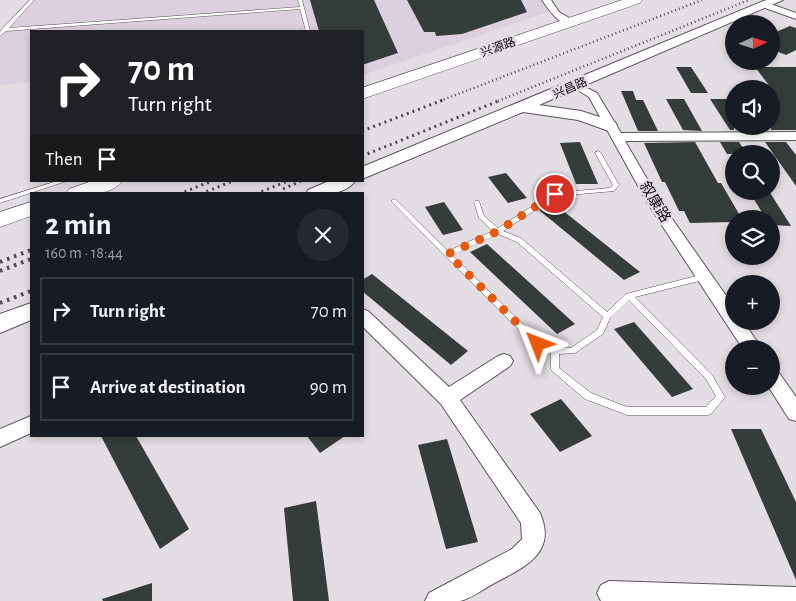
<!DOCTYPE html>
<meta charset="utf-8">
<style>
:root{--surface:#171b24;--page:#242831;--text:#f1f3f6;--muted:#9ea1a6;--line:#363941}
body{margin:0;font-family:"Alegreya Sans","Noto Sans SC",sans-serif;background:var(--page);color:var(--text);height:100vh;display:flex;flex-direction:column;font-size:19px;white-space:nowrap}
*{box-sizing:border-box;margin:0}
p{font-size:16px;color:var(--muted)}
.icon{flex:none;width:28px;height:28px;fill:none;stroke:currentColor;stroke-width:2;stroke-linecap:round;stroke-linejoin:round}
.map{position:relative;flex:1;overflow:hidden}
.drawer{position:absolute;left:30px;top:192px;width:334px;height:245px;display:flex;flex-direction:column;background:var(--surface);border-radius:0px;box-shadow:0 2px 8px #0003}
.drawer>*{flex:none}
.guide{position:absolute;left:30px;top:30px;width:334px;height:152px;border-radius:0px;box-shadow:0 2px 8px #0003;background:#202124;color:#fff;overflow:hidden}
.needle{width:32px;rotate:87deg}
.controls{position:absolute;left:725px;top:15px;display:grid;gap:10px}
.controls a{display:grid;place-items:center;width:55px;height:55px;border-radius:50%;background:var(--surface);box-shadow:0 2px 8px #0003;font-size:25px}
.pin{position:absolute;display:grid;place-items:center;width:42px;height:42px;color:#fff;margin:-21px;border:2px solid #fff;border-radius:50%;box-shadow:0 1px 5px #0007}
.me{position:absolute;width:55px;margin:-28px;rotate:315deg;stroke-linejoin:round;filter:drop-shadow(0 0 4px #0008)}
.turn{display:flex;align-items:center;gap:18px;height:105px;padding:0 15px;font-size:22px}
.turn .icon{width:65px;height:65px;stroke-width:2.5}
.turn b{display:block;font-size:35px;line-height:42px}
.then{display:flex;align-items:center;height:48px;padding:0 15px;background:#0003;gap:10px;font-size:19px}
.round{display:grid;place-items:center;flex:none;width:52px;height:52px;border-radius:26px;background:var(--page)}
.overview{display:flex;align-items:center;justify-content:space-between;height:85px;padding:0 15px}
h1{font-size:30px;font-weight:700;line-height:38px}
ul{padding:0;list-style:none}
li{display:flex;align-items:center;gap:15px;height:68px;margin:0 10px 8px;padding:0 5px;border:2px solid var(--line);border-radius:0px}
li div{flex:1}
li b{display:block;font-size:19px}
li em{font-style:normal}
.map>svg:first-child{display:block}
.built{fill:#dbd0dd}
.building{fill:#353d3a}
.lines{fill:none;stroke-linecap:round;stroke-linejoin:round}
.lane-casing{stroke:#5a555a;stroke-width:1}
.street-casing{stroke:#5a555a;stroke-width:2}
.secondary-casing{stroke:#5a555a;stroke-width:2}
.primary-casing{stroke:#5a555a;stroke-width:1}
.lane{fill:#fff;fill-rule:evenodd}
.street{fill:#fff;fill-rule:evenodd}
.secondary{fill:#fff;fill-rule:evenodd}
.primary{fill:#fff;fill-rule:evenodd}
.rail-far2{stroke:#4d4a4e;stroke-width:2.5;stroke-dasharray:1 3;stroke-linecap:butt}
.rail-far1{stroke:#4d4a4e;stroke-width:3;stroke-dasharray:2 4;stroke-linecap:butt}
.rail{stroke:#4d4a4e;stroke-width:4;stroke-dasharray:2.5 5;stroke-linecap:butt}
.route{stroke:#ea580c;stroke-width:9;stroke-dasharray:0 16.2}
.labels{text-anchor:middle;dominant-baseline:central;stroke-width:5;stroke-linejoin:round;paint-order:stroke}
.far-street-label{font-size:12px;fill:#0c0b0d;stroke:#e3dde4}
.street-label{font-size:15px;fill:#0c0b0d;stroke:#e3dde4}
</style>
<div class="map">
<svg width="796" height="601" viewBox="0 0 796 601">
<rect width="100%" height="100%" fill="#e3dde4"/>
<polygon class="built" points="33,0 544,0 551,11 363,75 362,31 31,31 31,82 0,85 0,34"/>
<g class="building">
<polygon points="310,0 374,0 398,53 362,65 362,31 319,31"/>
<polygon points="407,0 521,0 527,12 462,34 436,36 435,32 424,32"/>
<polygon points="790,26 796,28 796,50 786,55 771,49 771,34"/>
<polygon points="676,67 691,67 708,93 691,93"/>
<polygon points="755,67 796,67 796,130 771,130 771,88"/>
<polygon points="621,91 633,91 636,100 643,100 658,131 638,131"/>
<polygon points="666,99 684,99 702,131 683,130"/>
<polygon points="710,99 728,99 734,108 734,130 730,130"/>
<polygon points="580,142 598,184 576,184 560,143"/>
<polygon points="695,142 718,183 721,183 742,219 734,219 734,222 690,223 684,211 679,211 665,182 662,182 644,143"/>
<polygon points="720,142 739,142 747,154 727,154"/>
<polygon points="765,142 786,142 796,155 796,186"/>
<polygon points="506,173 527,198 508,203 488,177"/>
<polygon points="749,191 769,191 791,226 771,225 771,219 766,219"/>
<polygon points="444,202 463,230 443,235 425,207"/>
<polygon points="552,202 640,272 624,280 539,210"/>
<polygon points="487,244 575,324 557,334 470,252"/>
<polygon points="372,274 468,351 451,365 362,291 362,280"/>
<polygon points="634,322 693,389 672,397 614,329"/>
<polygon points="561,399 592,436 560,452 530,414"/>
<polygon points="731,429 761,429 796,502 796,580"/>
<polygon points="101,436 136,436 189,529 160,549"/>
<polygon points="307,436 345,436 320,453"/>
<polygon points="447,439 478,542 446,549 418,445"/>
<polygon points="316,501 329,601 293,601 284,508"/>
<polygon points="152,583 152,601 103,601 102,599"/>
</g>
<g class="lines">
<defs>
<g id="lane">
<polygon points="30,0 34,0 9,28 300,7 298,0 302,0 310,31 306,31 300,9 6,31 0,36 0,32 2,29"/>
<path d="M598,151l3,2 18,32 -5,6 -57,5 -54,35 18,7 86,74 19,-18 78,-20 3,1 1,2 -1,2 -72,18 77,78 13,22 -14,17 -3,1h-81l-42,-16 -33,-28 -1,-2v-16l-16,-7 -144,-145 3,-2 2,1 52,51 45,-20 -14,-13 -5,-16 1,-1h4l5,15 14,12 55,-35 57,-5 3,-3 -18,-32zM498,234l19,8 86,75 -6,13 -26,18h-15l-15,-6 -89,-87zM629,300l77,79 10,17 -10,11h-79l-36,-14 -32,-25v-14l16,-1 28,-19 7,-16z"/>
<polygon points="57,181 67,181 0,203 0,199"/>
</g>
<g id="street">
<path d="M542,0h9l8,12 14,8v4c-14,2 -24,-14 -31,-24z"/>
<polygon points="765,2 796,13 796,19 762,7 762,3"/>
<polygon points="577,83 597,93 621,133 796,132 796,140 625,141 661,203 734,307 734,321 743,321 762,349 743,349 648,204 589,97 571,86"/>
<path d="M362,309l6,2 81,76 49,-31 6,-2 6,2 3,5 -3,5 -50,34 80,113c18,42 -18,55 -49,72 -9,5 -21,14 -31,16 -11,0 -24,0 -35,0l4,-8 83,-44 10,-10 -1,-16 -80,-119 -79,-78z"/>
<polygon points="771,368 777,370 796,397 796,421 789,419 768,386 771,386"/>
<polygon points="31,416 31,433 0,447 0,429"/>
<polygon points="609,581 796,587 796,601 601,601 597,593 601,585"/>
</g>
<g id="secondary">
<polygon points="766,0 783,0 539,105 581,111 615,122 617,126 615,130 609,131 578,120 523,112 362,179 362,167"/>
<path d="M329,181h26c-10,15 -34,13 -49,13l2,-4z"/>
<polygon points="31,303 31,320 0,333 0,314"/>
</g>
<g id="primary">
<polygon points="622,0 642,0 640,3 362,99 362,88"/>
<path d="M92,181h30c-11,16 -40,13 -56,13l3,-5z"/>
<polygon points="31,202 31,216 0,227 0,212"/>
</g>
</defs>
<use href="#lane" class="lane-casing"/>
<use href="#street" class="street-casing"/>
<use href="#secondary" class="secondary-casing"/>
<use href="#primary" class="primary-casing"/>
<use href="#lane" class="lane"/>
<use href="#street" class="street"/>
<use href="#secondary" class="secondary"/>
<use href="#primary" class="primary"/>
<g class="rail-far2">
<polyline points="440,101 702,0"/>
<polyline points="498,101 749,0"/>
</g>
<g class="rail-far1">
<polyline points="362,131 443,100"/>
<polyline points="362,156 501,100"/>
<polyline points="283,189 301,181"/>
<polyline points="179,194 212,181"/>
<polyline points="201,194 233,181"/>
<polyline points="256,194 288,181"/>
</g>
<g class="rail">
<polyline points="0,262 31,250"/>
<polyline points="0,271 31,259"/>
<polyline points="0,303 31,291"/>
</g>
</g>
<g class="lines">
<polyline class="route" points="538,344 448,254 498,231 555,194"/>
</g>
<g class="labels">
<g class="far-street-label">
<text transform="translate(498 47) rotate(-19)">兴源路</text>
<text transform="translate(570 88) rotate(-23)">兴昌路</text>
</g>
<g class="street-label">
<text transform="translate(655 202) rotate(59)">叙康路</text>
</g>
</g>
</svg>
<div class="controls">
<a><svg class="needle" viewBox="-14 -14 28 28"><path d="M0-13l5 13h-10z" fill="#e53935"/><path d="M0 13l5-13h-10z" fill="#9ea1a6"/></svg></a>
<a><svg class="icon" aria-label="sound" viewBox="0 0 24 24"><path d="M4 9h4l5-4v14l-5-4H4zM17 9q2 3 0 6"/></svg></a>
<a><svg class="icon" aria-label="search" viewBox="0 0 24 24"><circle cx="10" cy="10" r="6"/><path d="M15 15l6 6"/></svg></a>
<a><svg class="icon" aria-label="layers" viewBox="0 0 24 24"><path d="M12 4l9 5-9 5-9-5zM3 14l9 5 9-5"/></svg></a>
<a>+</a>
<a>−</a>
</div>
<div class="pin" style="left:555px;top:194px;background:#d93025"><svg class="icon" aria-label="arrive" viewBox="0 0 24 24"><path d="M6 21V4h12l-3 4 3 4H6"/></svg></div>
<svg class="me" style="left:538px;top:344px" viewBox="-20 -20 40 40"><path d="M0-17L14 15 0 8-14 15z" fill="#ea580c" stroke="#fff" stroke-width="4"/></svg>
<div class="guide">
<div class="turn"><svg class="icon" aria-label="right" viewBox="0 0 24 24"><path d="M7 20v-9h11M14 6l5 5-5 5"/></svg><div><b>70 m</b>Turn right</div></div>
<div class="then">Then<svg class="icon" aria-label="arrive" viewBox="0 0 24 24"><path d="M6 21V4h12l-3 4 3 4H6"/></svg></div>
</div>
<section class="drawer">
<div class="overview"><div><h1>2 min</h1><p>160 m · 18:44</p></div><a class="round"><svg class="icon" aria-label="close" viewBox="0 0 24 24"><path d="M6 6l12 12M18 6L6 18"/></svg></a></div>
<ul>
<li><svg class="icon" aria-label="right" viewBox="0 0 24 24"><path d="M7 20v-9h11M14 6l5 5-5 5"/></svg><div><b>Turn right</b></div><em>70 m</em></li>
<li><svg class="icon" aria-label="arrive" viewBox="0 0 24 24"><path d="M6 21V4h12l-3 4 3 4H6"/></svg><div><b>Arrive at destination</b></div><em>90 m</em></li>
</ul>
</section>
</div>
